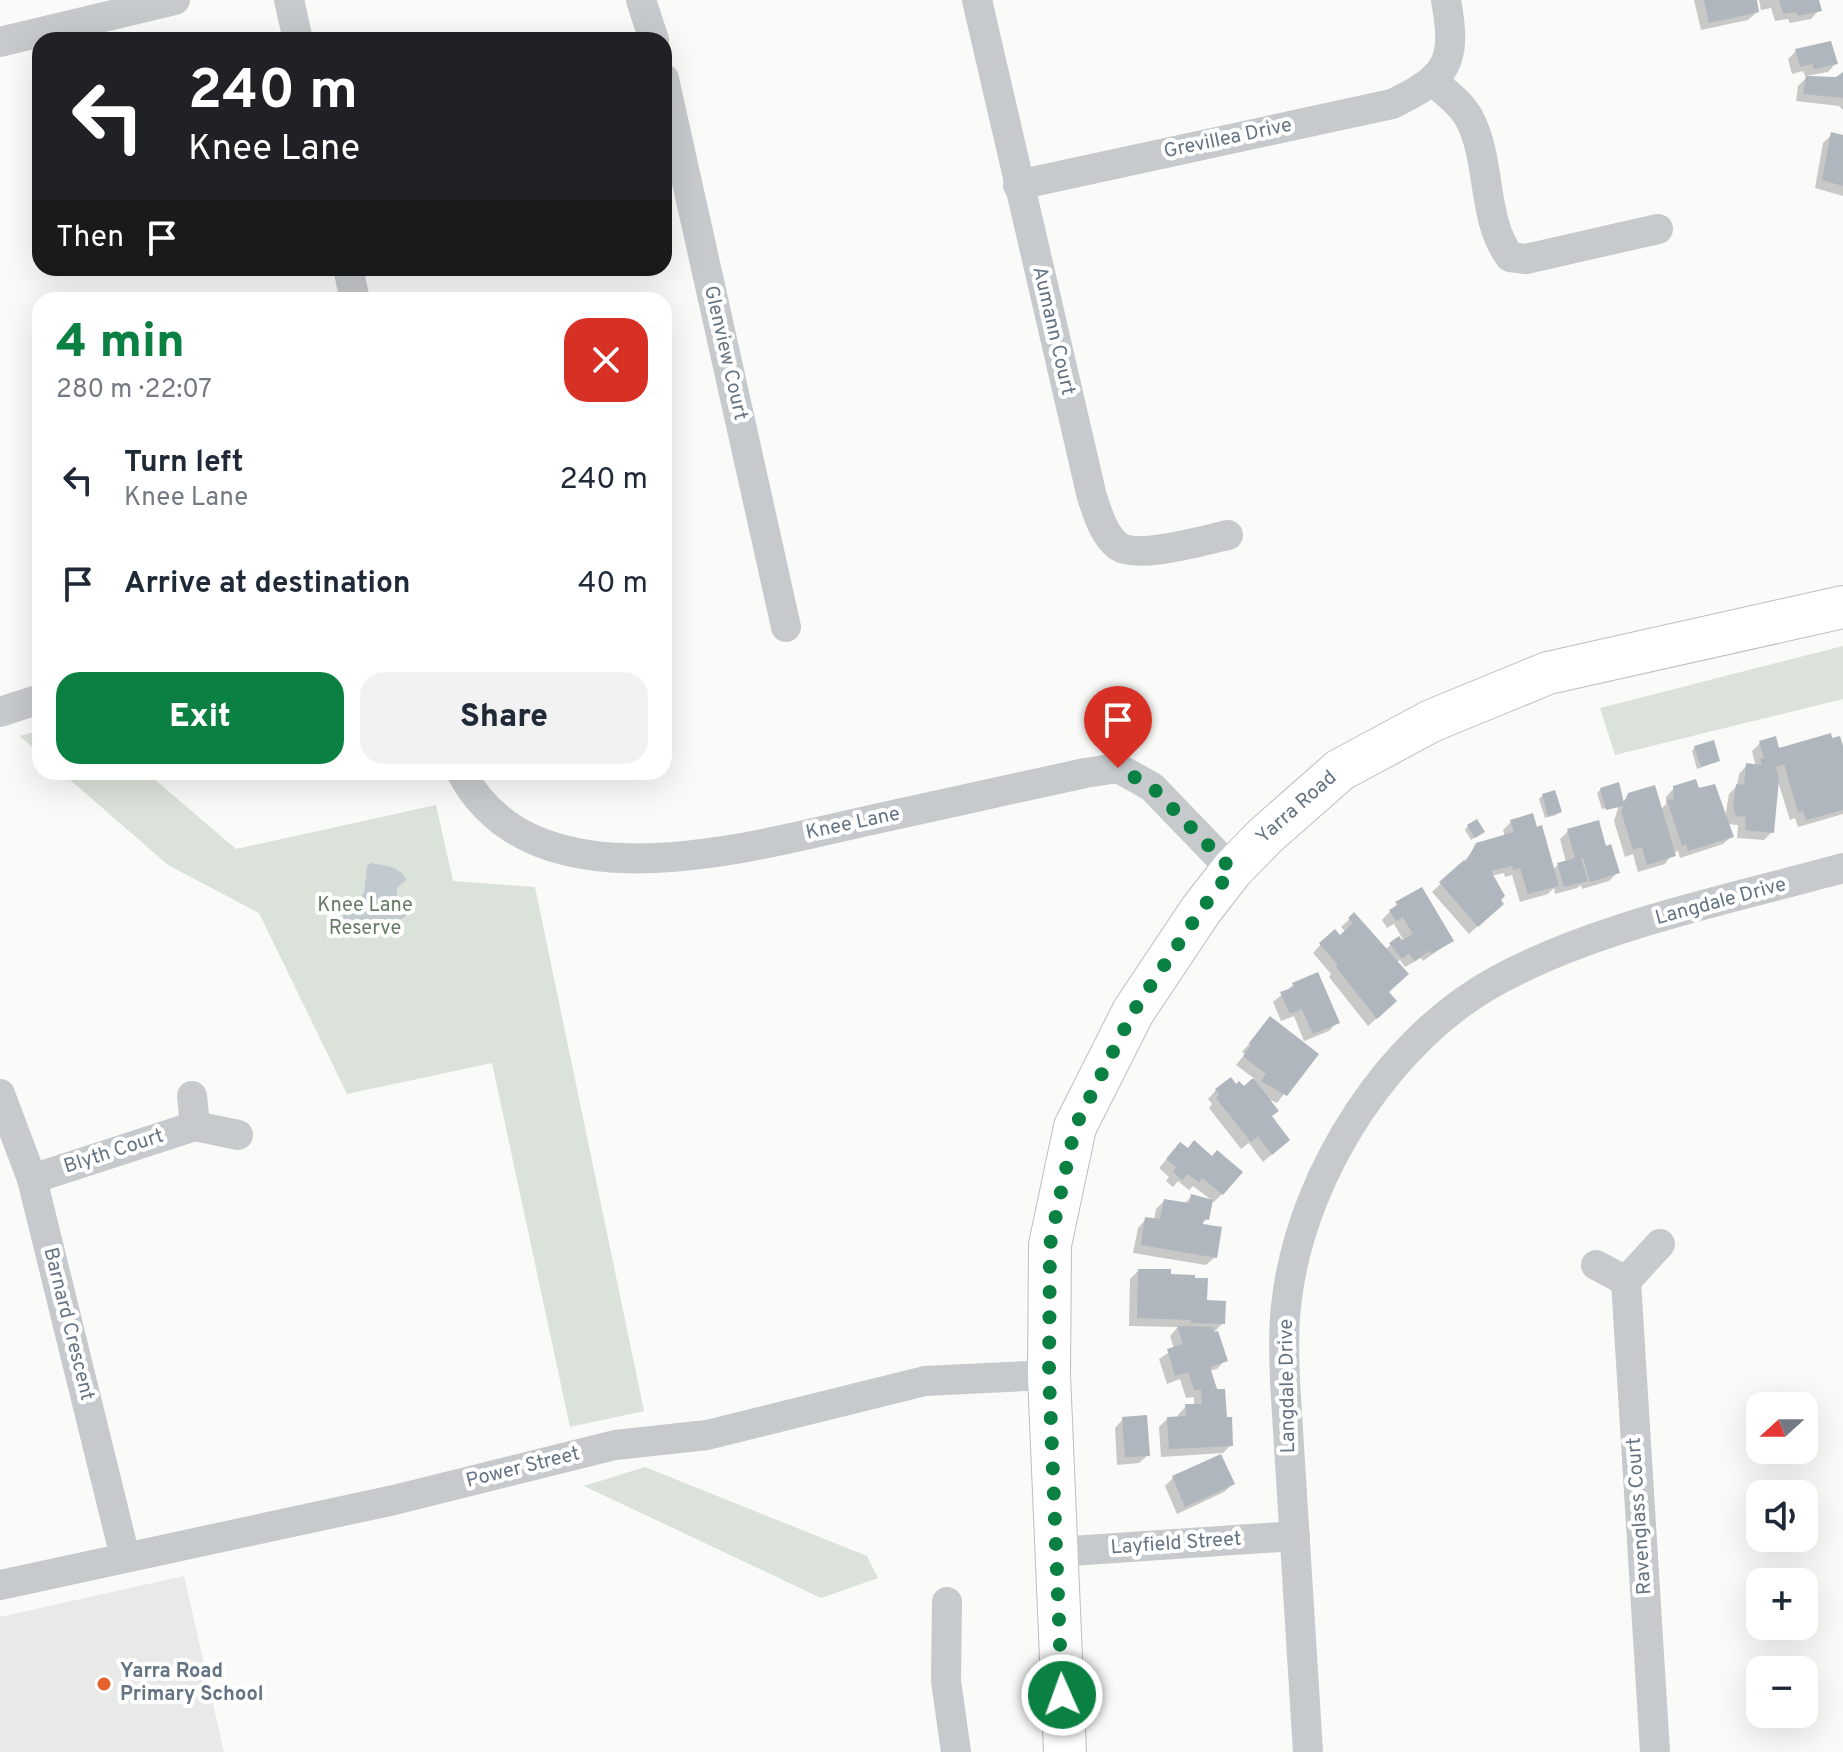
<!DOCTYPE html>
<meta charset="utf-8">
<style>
:root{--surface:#fff;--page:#f2f2f3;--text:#1f2937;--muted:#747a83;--accent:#0b8043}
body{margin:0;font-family:Overpass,sans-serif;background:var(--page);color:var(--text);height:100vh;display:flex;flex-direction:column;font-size:30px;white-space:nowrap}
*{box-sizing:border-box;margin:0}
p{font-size:26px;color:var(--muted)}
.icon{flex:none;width:44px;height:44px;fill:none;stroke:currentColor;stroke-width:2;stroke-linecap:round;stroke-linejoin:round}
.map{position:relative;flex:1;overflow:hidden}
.drawer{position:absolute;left:32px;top:292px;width:640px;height:488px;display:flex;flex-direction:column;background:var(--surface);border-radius:24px;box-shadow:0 8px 32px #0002}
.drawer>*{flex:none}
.hud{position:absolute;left:32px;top:32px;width:640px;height:244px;border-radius:24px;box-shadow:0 8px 32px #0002;background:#202124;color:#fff;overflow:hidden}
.needle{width:52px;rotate:249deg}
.controls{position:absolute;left:1746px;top:1392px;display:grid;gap:16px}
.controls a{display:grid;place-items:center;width:72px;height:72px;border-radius:16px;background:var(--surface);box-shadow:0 8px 32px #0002;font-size:40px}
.pin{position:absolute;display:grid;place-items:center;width:68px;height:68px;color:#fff;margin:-82px -34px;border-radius:50% 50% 50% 0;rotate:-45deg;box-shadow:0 0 8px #0007}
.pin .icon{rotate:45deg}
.me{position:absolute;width:88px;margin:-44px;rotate:358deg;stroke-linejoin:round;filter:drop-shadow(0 0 6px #0008)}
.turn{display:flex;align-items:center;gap:28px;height:168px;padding:0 24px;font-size:36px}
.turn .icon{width:104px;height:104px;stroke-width:2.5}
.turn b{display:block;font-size:56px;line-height:68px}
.then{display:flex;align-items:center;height:76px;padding:0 24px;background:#0003;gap:16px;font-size:30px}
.round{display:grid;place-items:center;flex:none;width:84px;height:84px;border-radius:24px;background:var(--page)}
.summary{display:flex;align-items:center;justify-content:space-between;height:136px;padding:0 24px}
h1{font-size:48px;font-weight:800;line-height:60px;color:var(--accent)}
.primary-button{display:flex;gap:16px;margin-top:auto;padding:16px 24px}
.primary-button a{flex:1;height:92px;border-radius:24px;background:var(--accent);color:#fff;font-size:32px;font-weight:800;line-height:92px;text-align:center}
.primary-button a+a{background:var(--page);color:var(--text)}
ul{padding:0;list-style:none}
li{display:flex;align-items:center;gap:24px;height:104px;padding:0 24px}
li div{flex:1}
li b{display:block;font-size:30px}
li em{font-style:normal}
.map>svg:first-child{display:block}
.built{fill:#e8e9e9}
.green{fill:#dbe2d9}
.water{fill:#c1cacf}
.shadow{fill:#0003}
.building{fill:#afb6bd}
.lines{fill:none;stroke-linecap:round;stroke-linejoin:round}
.secondary-casing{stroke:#babfc4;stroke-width:44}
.minor{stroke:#c6cacd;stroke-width:30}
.secondary{stroke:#fff;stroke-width:42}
.route{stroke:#0b8043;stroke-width:14;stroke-dasharray:0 25.2}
.poi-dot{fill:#e4622d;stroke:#fff;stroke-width:3}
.labels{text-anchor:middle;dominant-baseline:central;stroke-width:8;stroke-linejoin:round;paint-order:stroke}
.street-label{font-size:20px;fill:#657483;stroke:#fff}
.park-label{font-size:20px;fill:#667a64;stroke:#fff}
.poi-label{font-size:20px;font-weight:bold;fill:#657483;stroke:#fff;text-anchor:start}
</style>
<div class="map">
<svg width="1843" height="1752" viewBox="0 0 1843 1752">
<rect width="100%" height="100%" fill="#fafaf8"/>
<polygon class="built" points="184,1576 224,1752 0,1752 0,1617"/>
<g class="green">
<polygon points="1843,646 1843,699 1615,755 1600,708"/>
<polygon points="40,730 40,754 20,736"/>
<polygon points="61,772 146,772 236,849 436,805 453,881 535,887 644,1411 570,1427 492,1063 347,1094 259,913 168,865"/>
<polygon points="645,1467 867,1556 878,1578 821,1598 584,1486"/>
</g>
<path class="water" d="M371,863c14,3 30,3 35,17l-9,8v11l14,9c-7,16 -22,15 -36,11l-24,9 -6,-1 -3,-6c3,-15 12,-18 22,-28l3,-27z"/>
<g class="shadow">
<polygon points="1694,0 1755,0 1757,12 1748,20 1701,30"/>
<polygon points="1759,0 1817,0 1819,10 1811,19 1790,23 1788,19 1775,21 1771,8 1761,10"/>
<polygon points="1796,51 1836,63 1828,72 1806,76 1837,79 1843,72 1843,110 1839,106 1796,101 1798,86 1806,78 1803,71 1792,74 1788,59"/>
<polygon points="1831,135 1843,137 1843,196 1815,188 1823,143"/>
<polygon points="1760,743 1778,751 1843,750 1843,814 1798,827 1795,818 1790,820 1777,778 1772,832 1764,840 1737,838 1738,825 1727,824 1732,836 1723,844 1680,858 1678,851 1673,853 1665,864 1638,872 1633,854 1625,857 1614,821 1619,805 1602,809 1597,793 1601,789 1621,803 1630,795 1660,810 1666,804 1666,797 1674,788 1698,791 1725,818 1729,794 1737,786 1739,774 1747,765 1756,767 1752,751"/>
<polygon points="1695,747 1718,761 1697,769 1692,751"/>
<polygon points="1543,795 1560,812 1556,815 1545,818 1539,799"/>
<polygon points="1511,822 1552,870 1558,865 1566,862 1560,839 1568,831 1605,848 1617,873 1609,881 1582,889 1581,885 1577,888 1555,894 1554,888 1548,894 1520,902 1512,875 1505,877 1504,873 1491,876 1493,912 1469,934 1432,892 1462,864 1477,845 1505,837 1503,830"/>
<polygon points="1468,826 1479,835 1471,840 1465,830"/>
<polygon points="1397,904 1451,941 1423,961 1421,958 1405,967 1400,960 1396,963 1387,992 1386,1010 1368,1026 1329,977 1331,974 1313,953 1321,944 1340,938 1346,932 1341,927 1354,915 1385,950 1398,938 1405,943 1394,924 1387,928 1382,920"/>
<polygon points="1293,985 1337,1022 1329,1031 1304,1041 1294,1016 1281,1021 1273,1002"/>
<polygon points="1270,1019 1316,1054 1277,1103 1266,1098 1279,1148 1263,1162 1249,1143 1241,1149 1209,1108 1212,1104 1208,1099 1216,1090 1236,1086 1243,1088 1255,1079 1236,1065 1245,1054 1242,1052"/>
<polygon points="1187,1150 1222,1194 1214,1202 1193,1186 1189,1190 1178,1181 1173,1187 1166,1181 1169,1177 1159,1168 1172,1153"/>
<polygon points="1192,1196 1207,1219 1200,1225 1215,1257 1206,1265 1133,1253 1138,1228 1146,1219 1154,1220 1156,1209 1164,1201 1184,1204"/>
<polygon points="1138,1271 1169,1276 1205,1302 1223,1323 1211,1335 1225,1360 1217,1369 1209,1371 1231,1445 1223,1453 1161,1457 1159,1427 1167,1419 1178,1418 1178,1415 1186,1406 1194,1406 1194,1397 1186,1398 1180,1379 1167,1384 1159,1359 1174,1349 1170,1336 1178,1327 1129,1326 1130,1279"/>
<polygon points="1123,1419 1148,1455 1139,1463 1117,1465 1115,1428"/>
<polygon points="1173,1478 1233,1484 1224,1492 1177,1514 1165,1486"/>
</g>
<g class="building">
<polygon points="1704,0 1757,0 1759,12 1709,23"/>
<polygon points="1779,0 1819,0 1822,11 1798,16 1796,12 1783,14"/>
<polygon points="1831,41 1838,64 1814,69 1812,64 1800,67 1795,49"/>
<polygon points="1843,72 1843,98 1803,94 1806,76 1836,77"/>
<polygon points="1831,132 1843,135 1843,186 1822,180"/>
<polygon points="1831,733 1832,738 1840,736 1843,746 1843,810 1806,820 1803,811 1798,812 1784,764 1776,767 1779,779 1774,833 1745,830 1746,817 1736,816 1733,807 1736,784 1744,785 1746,763 1762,765 1760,759 1764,758 1759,741 1776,736 1779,748"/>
<polygon points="1714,740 1720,761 1701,767 1694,746"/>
<polygon points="1696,779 1699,788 1715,784 1734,837 1688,851 1686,844 1682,846 1667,800 1674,799 1673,786"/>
<polygon points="1619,782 1624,803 1628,793 1655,785 1676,856 1647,865 1642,847 1633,850 1621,811 1624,806 1606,810 1600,788"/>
<polygon points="1555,790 1562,812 1548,816 1542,794"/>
<polygon points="1533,813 1537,827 1542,825 1559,886 1528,894 1520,868 1513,870 1512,866 1491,871 1505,896 1501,900 1504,904 1478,927 1439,882 1464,860 1466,862 1476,843 1514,832 1510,820"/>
<polygon points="1477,819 1485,832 1475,838 1467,825"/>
<polygon points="1599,820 1606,846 1611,844 1620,873 1590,882 1583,858 1581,858 1588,881 1564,887 1557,863 1575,858 1567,829"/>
<polygon points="1422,887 1454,941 1431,954 1430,951 1414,961 1409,953 1402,959 1389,943 1399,936 1402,940 1413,934 1403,917 1396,921 1389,910 1398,905 1395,902"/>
<polygon points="1354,912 1409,974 1389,992 1397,1001 1377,1019 1336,967 1338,965 1319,943 1335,929 1340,935 1353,923 1348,918"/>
<polygon points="1318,972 1340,1023 1313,1034 1302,1009 1290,1014 1280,992 1294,987 1292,983"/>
<polygon points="1270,1016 1319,1054 1287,1096 1261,1081 1266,1074 1243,1056 1251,1045 1249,1043"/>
<polygon points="1231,1077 1236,1084 1239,1081 1244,1086 1253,1078 1279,1111 1272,1116 1290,1140 1272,1155 1258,1136 1251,1142 1216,1098 1219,1095 1215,1089"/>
<polygon points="1194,1140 1212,1156 1217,1150 1243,1172 1223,1195 1202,1178 1199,1183 1188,1174 1182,1180 1173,1172 1176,1167 1166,1159 1180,1142 1188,1148"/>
<polygon points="1191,1194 1213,1200 1209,1220 1204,1219 1203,1224 1222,1227 1217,1258 1141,1245 1145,1217 1160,1219 1164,1199 1189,1203"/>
<polygon points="1138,1269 1171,1269 1171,1274 1195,1275 1195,1278 1208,1278 1207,1300 1226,1301 1225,1324 1191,1323 1191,1320 1137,1318"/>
<polygon points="1177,1326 1213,1327 1214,1332 1218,1331 1228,1361 1210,1367 1217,1389 1225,1389 1227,1417 1232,1417 1233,1446 1169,1449 1167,1417 1186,1416 1185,1404 1202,1404 1201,1390 1194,1390 1188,1372 1175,1376 1167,1349 1183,1344"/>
<polygon points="1147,1415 1150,1456 1125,1457 1122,1417"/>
<polygon points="1221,1454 1235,1484 1185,1507 1172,1476"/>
</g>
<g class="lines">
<defs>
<g id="secondary">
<path id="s1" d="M1065,1752l-16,-377 1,-130 25,-118 58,-115 68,-102 31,-40 33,-34 75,-66 91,-49 117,-48 295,-66"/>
</g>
</defs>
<use href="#secondary" class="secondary-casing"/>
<g class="minor">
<polyline points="289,0 298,40"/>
<polyline points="641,0 654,40"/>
<path d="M977,0l115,497c6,17 11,37 26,49 20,14 86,-6 110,-11"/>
<polyline points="0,42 175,0"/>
<polyline points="664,79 786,627"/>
<path d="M1434,82c12,11 27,21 35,36 23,43 12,100 41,139l16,2 132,-30"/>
<path d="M1018,185l374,-81c57,-27 65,-43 54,-104"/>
<polyline points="348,268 355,300"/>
<polyline points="0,712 40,699"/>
<path d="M461,772c74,140 291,74 410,48 71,-16 143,-31 214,-47l33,-5 34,19 80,83"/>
<polyline points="0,1094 32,1179 125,1557"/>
<polyline points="192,1096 195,1126"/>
<polyline points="32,1179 195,1126 238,1135"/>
<polyline points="1596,1265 1626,1281 1660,1244"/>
<polyline points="1626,1281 1655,1752"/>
<polyline points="1056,1552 1295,1536"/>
<polyline points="0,1585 394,1500 615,1445 707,1435 925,1381 1049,1375"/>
<polyline points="947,1602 946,1681 956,1752"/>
<path d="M1308,1752l-23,-370c-1,-30 -2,-61 3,-91 17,-120 102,-253 210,-311 101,-55 234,-81 345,-112"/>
</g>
<use href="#secondary" class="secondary"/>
</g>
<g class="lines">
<polyline class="route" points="1062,1695 1049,1375 1050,1245 1056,1215 1075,1127 1133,1012 1201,910 1232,870 1152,787 1118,768"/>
</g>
<circle class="poi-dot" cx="104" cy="1684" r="8"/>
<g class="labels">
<g class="street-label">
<text transform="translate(1228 139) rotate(-12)">Grevillea Drive</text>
<text transform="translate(1053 331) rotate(77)">Aumann Court</text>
<text transform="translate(725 353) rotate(77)">Glenview Court</text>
<text stroke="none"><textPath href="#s1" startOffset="1020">Yarra Road</textPath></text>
<text transform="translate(853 824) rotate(-12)">Knee Lane</text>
<text transform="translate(1721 902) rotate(-15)">Langdale Drive</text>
<text transform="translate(114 1152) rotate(-18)">Blyth Court</text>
<text transform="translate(68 1324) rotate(76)">Barnard Crescent</text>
<text transform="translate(1288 1386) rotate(-91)">Langdale Drive</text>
<text transform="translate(523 1468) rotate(-14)">Power Street</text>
<text transform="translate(1640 1516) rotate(-94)">Ravenglass Court</text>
<text transform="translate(1176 1544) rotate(-4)">Layfield Street</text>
</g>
<g class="park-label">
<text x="365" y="906">Knee Lane<tspan x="365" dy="23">Reserve</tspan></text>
</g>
<g class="poi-label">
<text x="120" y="1672">Yarra Road<tspan x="120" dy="23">Primary School</tspan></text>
</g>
</g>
</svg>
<div class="controls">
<a><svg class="needle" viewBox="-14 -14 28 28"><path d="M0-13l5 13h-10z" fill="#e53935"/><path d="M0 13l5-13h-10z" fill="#747a83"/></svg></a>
<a><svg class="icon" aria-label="sound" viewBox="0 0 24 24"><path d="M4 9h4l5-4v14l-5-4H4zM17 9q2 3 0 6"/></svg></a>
<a>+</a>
<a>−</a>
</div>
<div class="pin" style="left:1118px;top:768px;background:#d93025"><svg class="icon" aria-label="arrive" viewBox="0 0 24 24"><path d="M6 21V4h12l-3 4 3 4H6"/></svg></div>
<svg class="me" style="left:1062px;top:1695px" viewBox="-20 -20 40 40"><circle r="17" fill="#0b8043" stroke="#fff" stroke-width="3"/><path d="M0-11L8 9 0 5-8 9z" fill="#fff"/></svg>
<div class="hud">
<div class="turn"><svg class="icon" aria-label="left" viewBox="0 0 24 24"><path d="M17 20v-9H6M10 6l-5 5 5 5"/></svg><div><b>240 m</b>Knee Lane</div></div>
<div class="then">Then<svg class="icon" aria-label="arrive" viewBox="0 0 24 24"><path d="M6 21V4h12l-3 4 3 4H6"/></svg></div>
</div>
<section class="drawer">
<div class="summary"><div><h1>4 min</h1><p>280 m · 22:07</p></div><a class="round" style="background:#d93025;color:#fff"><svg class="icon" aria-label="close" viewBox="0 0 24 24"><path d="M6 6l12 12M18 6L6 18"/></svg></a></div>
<ul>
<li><svg class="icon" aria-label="left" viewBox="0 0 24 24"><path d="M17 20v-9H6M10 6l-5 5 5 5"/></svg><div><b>Turn left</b><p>Knee Lane</p></div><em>240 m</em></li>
<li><svg class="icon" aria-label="arrive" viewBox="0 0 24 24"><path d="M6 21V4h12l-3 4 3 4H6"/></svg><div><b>Arrive at destination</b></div><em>40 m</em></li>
</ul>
<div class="primary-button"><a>Exit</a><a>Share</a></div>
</section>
</div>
